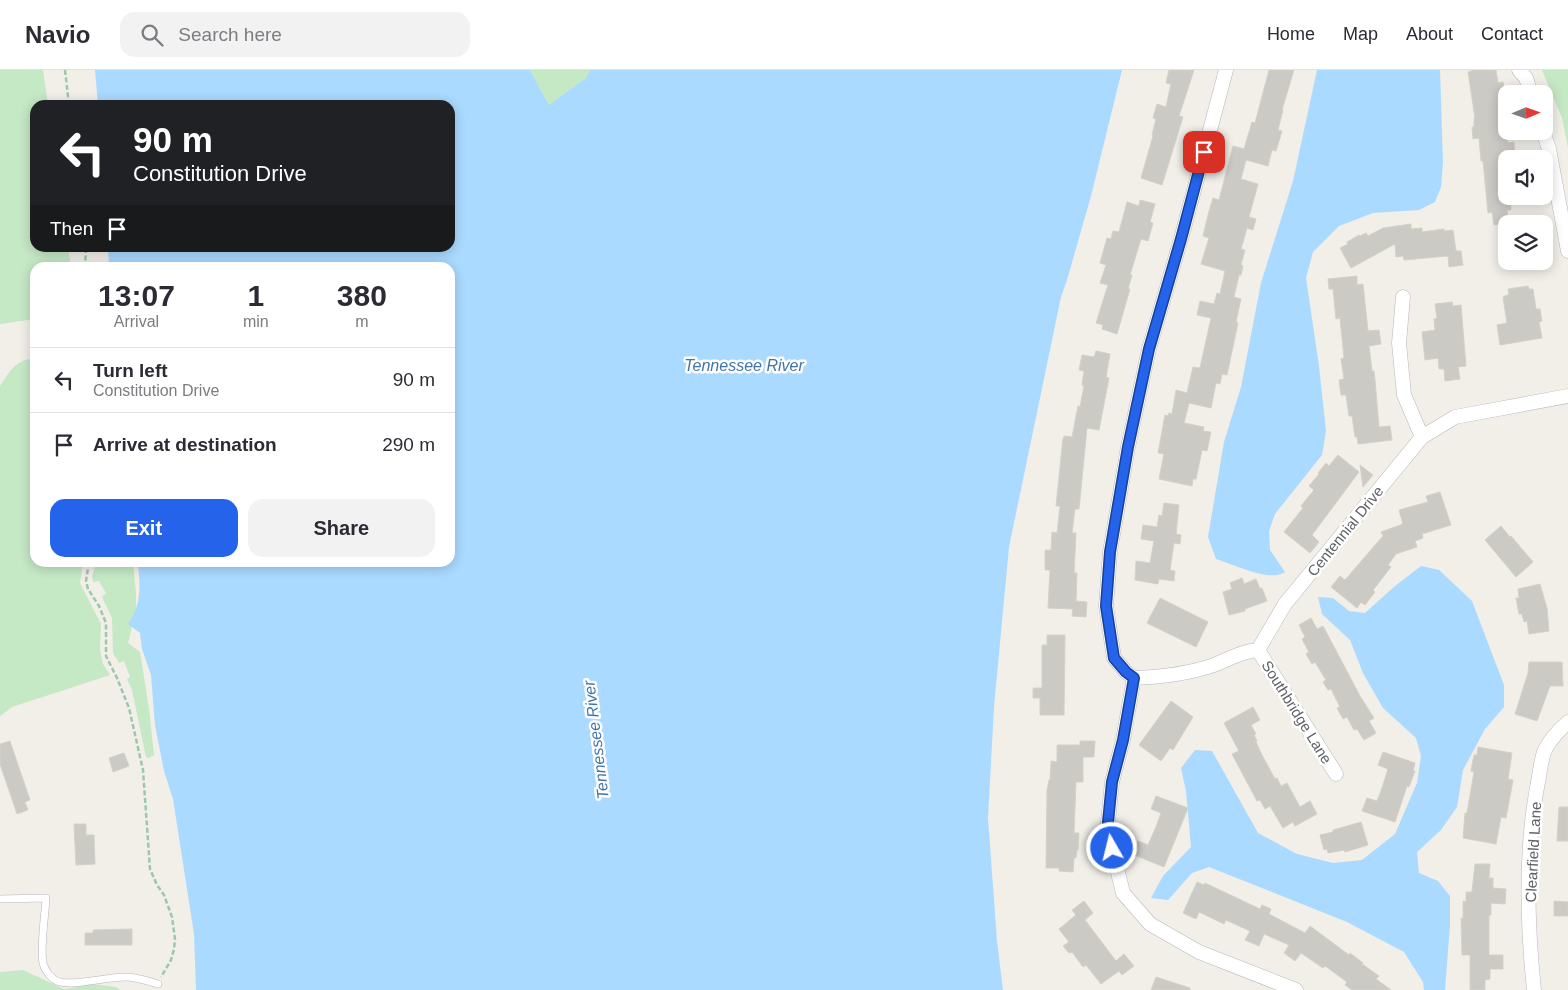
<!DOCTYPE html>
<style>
:root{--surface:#fff;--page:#f2f2f3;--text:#2b2b33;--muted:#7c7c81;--line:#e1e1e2;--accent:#2563eb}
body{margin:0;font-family:Helvetica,sans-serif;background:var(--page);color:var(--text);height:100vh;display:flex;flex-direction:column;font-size:19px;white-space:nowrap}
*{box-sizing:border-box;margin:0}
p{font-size:16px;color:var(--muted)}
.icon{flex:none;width:28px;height:28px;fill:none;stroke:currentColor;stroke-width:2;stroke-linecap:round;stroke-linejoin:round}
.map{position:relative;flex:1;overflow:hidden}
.sheet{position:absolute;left:30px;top:192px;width:425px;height:305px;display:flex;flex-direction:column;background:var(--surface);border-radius:15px;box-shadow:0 2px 12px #0003}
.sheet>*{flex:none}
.guide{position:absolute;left:30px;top:30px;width:425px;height:152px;border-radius:15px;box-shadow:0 2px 12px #0003;background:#202124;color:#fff;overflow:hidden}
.needle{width:32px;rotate:88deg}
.controls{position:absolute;left:1498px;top:15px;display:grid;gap:10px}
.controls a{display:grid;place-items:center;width:55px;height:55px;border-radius:10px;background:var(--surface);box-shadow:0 2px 12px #0003;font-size:25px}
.pin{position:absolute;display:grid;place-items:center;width:42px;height:42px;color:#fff;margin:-21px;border-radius:10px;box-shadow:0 2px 8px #0006}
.me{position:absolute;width:55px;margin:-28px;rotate:352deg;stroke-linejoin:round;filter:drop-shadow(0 0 4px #0008)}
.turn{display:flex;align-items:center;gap:18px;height:105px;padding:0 20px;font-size:22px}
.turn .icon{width:65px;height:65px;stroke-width:2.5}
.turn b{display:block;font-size:35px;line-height:42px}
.then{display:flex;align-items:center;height:48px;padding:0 20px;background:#0003;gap:10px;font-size:19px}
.eta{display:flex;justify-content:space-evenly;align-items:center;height:85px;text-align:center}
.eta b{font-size:30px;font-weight:700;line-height:35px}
.action{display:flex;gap:10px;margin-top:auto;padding:10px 20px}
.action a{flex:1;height:58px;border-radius:15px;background:var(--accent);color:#fff;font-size:20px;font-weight:700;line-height:58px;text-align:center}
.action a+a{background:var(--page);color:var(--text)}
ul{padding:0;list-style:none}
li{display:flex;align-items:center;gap:15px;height:65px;padding:0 20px;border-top:1px solid var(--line)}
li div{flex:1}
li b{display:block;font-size:19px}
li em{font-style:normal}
header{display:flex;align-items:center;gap:30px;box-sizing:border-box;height:70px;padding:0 25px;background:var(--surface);border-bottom:1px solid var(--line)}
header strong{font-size:24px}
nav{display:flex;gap:28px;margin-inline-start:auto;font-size:18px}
.search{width:350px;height:45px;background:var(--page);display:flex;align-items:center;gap:12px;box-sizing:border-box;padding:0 18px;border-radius:15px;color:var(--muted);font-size:19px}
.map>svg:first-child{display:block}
.green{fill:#c5e8c5}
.water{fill:#aadaff}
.building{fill:#cccac5;stroke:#d6d1c6}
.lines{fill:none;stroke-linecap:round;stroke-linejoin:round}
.service-casing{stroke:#b5b8bc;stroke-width:8}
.minor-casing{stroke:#b5b8bc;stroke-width:15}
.path{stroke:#9cc7a9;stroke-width:2.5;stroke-dasharray:5 2.5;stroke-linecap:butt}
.service{stroke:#fff;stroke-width:7}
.minor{stroke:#fff;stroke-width:14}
.route-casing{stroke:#184099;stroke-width:12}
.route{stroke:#2563eb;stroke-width:9}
.labels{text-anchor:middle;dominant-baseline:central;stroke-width:5;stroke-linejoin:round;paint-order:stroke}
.street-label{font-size:15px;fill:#5f6368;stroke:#fff}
.water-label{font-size:16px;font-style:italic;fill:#4174aa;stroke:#fff}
</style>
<header>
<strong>Navio</strong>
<div class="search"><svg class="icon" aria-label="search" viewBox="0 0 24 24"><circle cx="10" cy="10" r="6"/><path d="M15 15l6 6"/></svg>Search here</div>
<nav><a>Home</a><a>Map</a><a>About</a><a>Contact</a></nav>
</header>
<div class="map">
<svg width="1568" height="920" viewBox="0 0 1568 920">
<rect width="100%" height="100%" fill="#f1efe8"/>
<g class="green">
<polygon points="0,0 43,0 48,35 35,35 35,178 68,178 71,197 35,198 35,249 0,254"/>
<polygon points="530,0 590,0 586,8 549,35"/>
<polygon points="1542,0 1568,0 1568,78 1562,48"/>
<path d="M35,288v204l48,1 -3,20 21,41 -1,26 3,14 7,11 -98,32 -12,9v-330c11,-16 14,-25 35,-28z"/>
<polygon points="96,493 133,493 136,523 136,540 128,573 140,582 149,639 154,685 149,688 146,687 132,620 127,609 130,607 124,591 119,593 113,583 112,548 102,527 106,523 99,511 93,512 92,506"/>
<polygon points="23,900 64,919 92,914 116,917 120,920 0,920 0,902"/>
</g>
<g class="water">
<path d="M95,0h435l19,35 37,-27 4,-8h532l-31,126 -24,84 -6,17 -52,250 -15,160 -6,111 9,123 6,49h-807l-2,-56 -21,-135 -9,-28 -9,-46 -4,-50 -9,-26 -2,-16 -12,-9c14,-20 12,-38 10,-61l312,-1v-294l-341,-1 -1,-19h342v-143h-352z"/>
<path d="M1317,0h123l3,93 -2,24 -6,15 -16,8 -46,3 -34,13 -26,26 -7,26 13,88 7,65 -4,24 -47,59 -6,17 1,19 15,22c-15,11 -52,-8 -69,-13l-8,-22 16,-95 17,-55 20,-104 32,-102z"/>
<polygon points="1421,496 1439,500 1472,531 1504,615 1504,637 1485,659 1463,700 1457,737 1441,760 1417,782 1419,803 1438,811 1450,826 1450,855 1445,920 1424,920 1423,912 1404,882 1347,852 1209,797 1192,803 1168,830 1151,828 1163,806 1191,777 1186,721 1181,698 1195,680 1212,681 1258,763 1297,784 1333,793 1362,790 1395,764 1417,713 1421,686 1416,668 1383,638 1363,603 1350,570 1322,544 1318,527 1333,528 1349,541 1365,543 1395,516"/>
</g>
<g class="building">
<polygon points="1169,0 1194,0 1179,46 1183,47 1162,115 1141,108 1153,66 1152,65 1156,49 1153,48 1157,34 1166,37 1171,14 1166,13"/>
<polygon points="1269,0 1294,0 1282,40 1283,40 1278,60 1282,61 1276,81 1272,80 1268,96 1246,90 1241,109 1258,114 1249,147 1256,149 1253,160 1247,158 1241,179 1245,180 1241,195 1243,196 1241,205 1239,205 1234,227 1241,229 1236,252 1238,253 1227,305 1222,304 1220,314 1216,313 1211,338 1189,333 1184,353 1204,357 1203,361 1211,362 1207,381 1202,380 1196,409 1193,409 1192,416 1159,409 1164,384 1158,383 1165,345 1168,346 1169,343 1172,344 1176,320 1187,323 1193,297 1200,298 1211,248 1197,245 1200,231 1214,234 1217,223 1220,224 1225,201 1201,194 1209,168 1203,166 1209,141 1213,128 1219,130 1233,76 1244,79 1252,52 1255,53"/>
<polygon points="1471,0 1496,0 1498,13 1503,12 1506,32 1506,61 1508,73 1514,72 1515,89 1506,89 1506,126 1510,126 1511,140 1507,140 1509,153 1494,155 1492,142 1488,143 1483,91 1481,91 1479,68 1473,69 1472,57 1474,57 1474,48 1475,48 1468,2 1472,1"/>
<polygon points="1140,130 1155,134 1150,152 1153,153 1148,171 1141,169 1130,205 1132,205 1128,219 1130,219 1117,264 1102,259 1103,255 1096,253 1108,215 1100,213 1106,195 1100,193 1107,168 1111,169 1113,161 1119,162 1127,132 1139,136"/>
<polygon points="1411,154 1411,159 1422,158 1422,162 1444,159 1444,161 1453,160 1456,181 1461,181 1463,195 1449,197 1448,186 1404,190 1403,186 1396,187 1395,174 1351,198 1340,178 1348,174 1347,172 1359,165 1360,166 1366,163 1368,166 1383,158"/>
<polygon points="1357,206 1357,215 1363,214 1368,261 1379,260 1381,274 1369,276 1372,301 1374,301 1375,310 1379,357 1390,356 1392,370 1358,374 1357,367 1355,367 1352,346 1349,346 1346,325 1341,325 1339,310 1344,309 1341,289 1344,288 1340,248 1336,249 1333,219 1329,219 1328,209"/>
<polygon points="1528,216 1529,219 1533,219 1536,239 1540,239 1542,251 1539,252 1542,268 1500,275 1497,255 1507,253 1503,227 1509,224 1508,219"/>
<polygon points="1452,232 1453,236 1461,235 1466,296 1458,297 1460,309 1445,311 1444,299 1439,299 1438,288 1425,290 1422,262 1435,260 1434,249 1437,248 1435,234"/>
<polygon points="1096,281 1110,284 1106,307 1109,308 1099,360 1087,358 1079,439 1075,439 1072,463 1076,463 1074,503 1077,503 1076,531 1087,532 1086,547 1072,546 1073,539 1048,538 1050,500 1045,500 1045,480 1051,480 1052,462 1057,463 1060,436 1056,436 1063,368 1064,369 1064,366 1072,367 1078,336 1080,337 1084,316 1082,315 1084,301 1079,300 1082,285 1094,287"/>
<polygon points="1338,385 1359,402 1312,465 1319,472 1310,483 1284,462 1303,438 1301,436 1314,420 1309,416 1319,404 1318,403 1326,393 1329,396"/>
<polygon points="1360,395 1373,405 1363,417"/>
<polygon points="1440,422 1451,455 1422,464 1423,468 1415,471 1417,477 1396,484 1388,495 1391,497 1373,520 1375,522 1365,535 1361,532 1357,538 1331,517 1340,506 1345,510 1383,466 1381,462 1403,454 1399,440 1428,432 1426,426"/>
<polygon points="1164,433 1179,435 1176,464 1181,465 1180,474 1174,473 1170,500 1175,501 1174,511 1159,509 1158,514 1135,510 1136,491 1150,493 1154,471 1141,469 1143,455 1157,457 1159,445 1162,446"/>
<polygon points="1501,456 1510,467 1511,466 1533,492 1516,507 1485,470"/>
<polygon points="1242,508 1244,514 1256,509 1260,519 1262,518 1267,531 1245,539 1245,541 1229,545 1223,522 1232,519 1230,513"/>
<polygon points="1540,514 1547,538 1549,561 1529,564 1527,551 1524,552 1522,544 1519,544 1516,528 1519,528 1518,519"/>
<polygon points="1160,528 1208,552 1196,577 1147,553"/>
<polygon points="1311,548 1317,559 1323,556 1360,626 1374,648 1369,651 1376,663 1364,670 1357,659 1354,660 1347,647 1343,649 1337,638 1340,637 1331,619 1328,620 1323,612 1326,610 1315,592 1312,594 1306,584 1309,582 1302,569 1305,567 1299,555"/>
<polygon points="1047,565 1065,565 1064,645 1040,645 1040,628 1033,628 1033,618 1042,618 1042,575 1047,575"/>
<polygon points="1529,592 1562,592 1563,616 1550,616 1537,651 1515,644 1528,603"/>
<polygon points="1171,631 1193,647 1173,680 1170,678 1161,691 1139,675"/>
<polygon points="1253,637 1260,650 1251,655 1256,664 1254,665 1257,671 1256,672 1261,683 1275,709 1277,708 1281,716 1287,713 1300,737 1310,731 1317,744 1295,756 1293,752 1283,758 1270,736 1265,739 1260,730 1257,731 1232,684 1239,681 1224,653"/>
<polygon points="10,671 30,730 25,732 28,740 17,744 0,694 0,674"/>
<polygon points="1080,671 1095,671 1094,687 1083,687 1083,712 1076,712 1074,763 1079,763 1078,780 1077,780 1076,788 1074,788 1073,802 1059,801 1059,798 1046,798 1047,720 1049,710 1050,710 1051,691 1057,692 1057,675 1080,675"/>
<polygon points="1478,677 1512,683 1508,709 1513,710 1506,748 1501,747 1496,774 1463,768 1465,743 1467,743 1474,702 1471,701 1474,685 1477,685"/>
<polygon points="1383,682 1415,693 1413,701 1415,701 1409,717 1407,716 1395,752 1362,741 1367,728 1377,731 1381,721 1388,699 1378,695"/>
<polygon points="124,683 129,696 113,702 109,688"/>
<polygon points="1156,726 1188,738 1164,797 1132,784 1138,771 1148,775 1156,757 1161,743 1151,739"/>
<polygon points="1559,737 1568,737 1568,771 1557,771"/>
<polygon points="1361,752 1368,775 1345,782 1344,780 1328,783 1327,779 1324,780 1320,765 1333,762 1333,760"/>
<polygon points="74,754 86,754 86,765 94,765 95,794 76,795"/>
<polygon points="1475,794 1490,794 1489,808 1493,808 1493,818 1506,819 1505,834 1491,833 1491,845 1489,845 1489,885 1503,885 1503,899 1490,899 1490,909 1485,910 1485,920 1470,920 1470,885 1462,885 1461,848 1463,849 1463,831 1466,832 1466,822 1472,822"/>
<polygon points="1197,812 1204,815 1205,813 1260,839 1262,835 1271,839 1269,844 1305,863 1310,856 1349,885 1350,883 1363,893 1362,894 1379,906 1376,909 1391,920 1352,920 1345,915 1347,912 1325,896 1323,898 1301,883 1295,891 1284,883 1289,875 1264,864 1259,876 1245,870 1250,861 1226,850 1224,854 1199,842 1196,849 1183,843"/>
<polygon points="1084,831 1093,843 1085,850 1116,891 1124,884 1134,896 1122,905 1119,901 1101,914 1086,895 1083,897 1072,882 1069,883 1063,876 1069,872 1059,859 1076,845 1072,840"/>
<polygon points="1554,831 1568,832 1568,846 1554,846"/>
<polygon points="132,859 132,875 85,875 85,863 93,863 93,860"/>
<polygon points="1156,907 1190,918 1190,920 1151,920"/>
</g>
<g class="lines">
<defs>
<path id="service" d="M0,829l46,-1c-1,17 -6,50 -3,65 2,8 9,17 17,19 14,4 47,-5 65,-5 12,0 22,4 33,7"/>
<g id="minor">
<polyline points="1519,0 1526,8 1531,24"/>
<polyline points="1543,61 1549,79 1568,181"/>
<polyline points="1403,227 1399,273 1404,325 1422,367"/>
<polyline points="1258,580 1336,704"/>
<polyline points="1134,608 1126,602 1114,588 1106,536 1110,482 1128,377 1149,279 1181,169 1226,0"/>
<path d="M1134,608c28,-1 54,-4 80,-13 15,-6 28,-14 44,-15l27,-46 137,-167 33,-20 113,-21"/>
<polyline points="1134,608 1123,670 1112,712 1108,752 1112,778 1123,823 1150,854 1199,882 1296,920"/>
<path d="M1534,920c-7,-67 -9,-142 4,-208 2,-10 3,-21 6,-30 5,-11 15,-22 24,-30"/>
</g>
</defs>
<use href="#service" class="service-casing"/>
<use href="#minor" class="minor-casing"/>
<g class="path">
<polyline points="65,0 69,35"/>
<polyline points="85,198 86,178"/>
<polyline points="89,492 86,511 88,519 99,536 106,553 106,586 117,608 129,638 143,700 150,799 157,815 164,825 172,847 175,869 174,879 171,890 161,907"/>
</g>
<use href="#service" class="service"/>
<use href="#minor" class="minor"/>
</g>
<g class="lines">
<defs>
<polyline id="route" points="1112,778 1108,752 1112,712 1123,670 1134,608 1126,602 1114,588 1106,536 1110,482 1128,377 1149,279 1181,169 1204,82"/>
</defs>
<use href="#route" class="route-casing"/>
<use href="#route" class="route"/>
</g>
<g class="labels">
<g class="street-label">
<text transform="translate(1345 461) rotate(-51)">Centennial Drive</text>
<text transform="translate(1297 642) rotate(58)">Southbridge Lane</text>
<text transform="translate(1533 782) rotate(-87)">Clearfield Lane</text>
</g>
<g class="water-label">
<text x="744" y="295">Tennessee River</text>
<text transform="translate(596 670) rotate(-97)">Tennessee River</text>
</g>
</g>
</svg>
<div class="controls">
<a><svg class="needle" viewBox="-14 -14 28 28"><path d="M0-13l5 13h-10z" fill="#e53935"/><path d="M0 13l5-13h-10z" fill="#7c7c81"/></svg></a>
<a><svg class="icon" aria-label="sound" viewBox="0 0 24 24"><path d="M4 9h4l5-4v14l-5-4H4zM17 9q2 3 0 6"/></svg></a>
<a><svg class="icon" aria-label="layers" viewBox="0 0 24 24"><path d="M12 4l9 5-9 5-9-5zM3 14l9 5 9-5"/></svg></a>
</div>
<div class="pin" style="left:1204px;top:82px;background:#d93025"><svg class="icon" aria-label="arrive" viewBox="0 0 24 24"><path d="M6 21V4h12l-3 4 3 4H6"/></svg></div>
<svg class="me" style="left:1112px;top:778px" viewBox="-20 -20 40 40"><circle r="17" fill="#2563eb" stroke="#fff" stroke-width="3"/><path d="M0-11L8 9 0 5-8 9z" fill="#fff"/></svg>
<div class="guide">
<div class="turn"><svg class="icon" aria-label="left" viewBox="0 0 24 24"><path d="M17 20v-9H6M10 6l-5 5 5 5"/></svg><div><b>90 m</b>Constitution Drive</div></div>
<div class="then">Then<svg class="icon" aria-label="arrive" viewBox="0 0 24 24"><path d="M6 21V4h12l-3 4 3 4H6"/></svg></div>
</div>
<section class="sheet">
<div class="eta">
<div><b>13:07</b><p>Arrival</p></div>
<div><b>1</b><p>min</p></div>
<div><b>380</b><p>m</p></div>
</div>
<ul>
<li><svg class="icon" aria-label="left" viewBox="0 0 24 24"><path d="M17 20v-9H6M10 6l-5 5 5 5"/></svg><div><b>Turn left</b><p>Constitution Drive</p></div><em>90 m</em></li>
<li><svg class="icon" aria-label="arrive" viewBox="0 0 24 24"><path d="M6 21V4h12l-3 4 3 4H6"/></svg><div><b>Arrive at destination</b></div><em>290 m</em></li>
</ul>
<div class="action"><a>Exit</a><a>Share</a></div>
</section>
</div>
